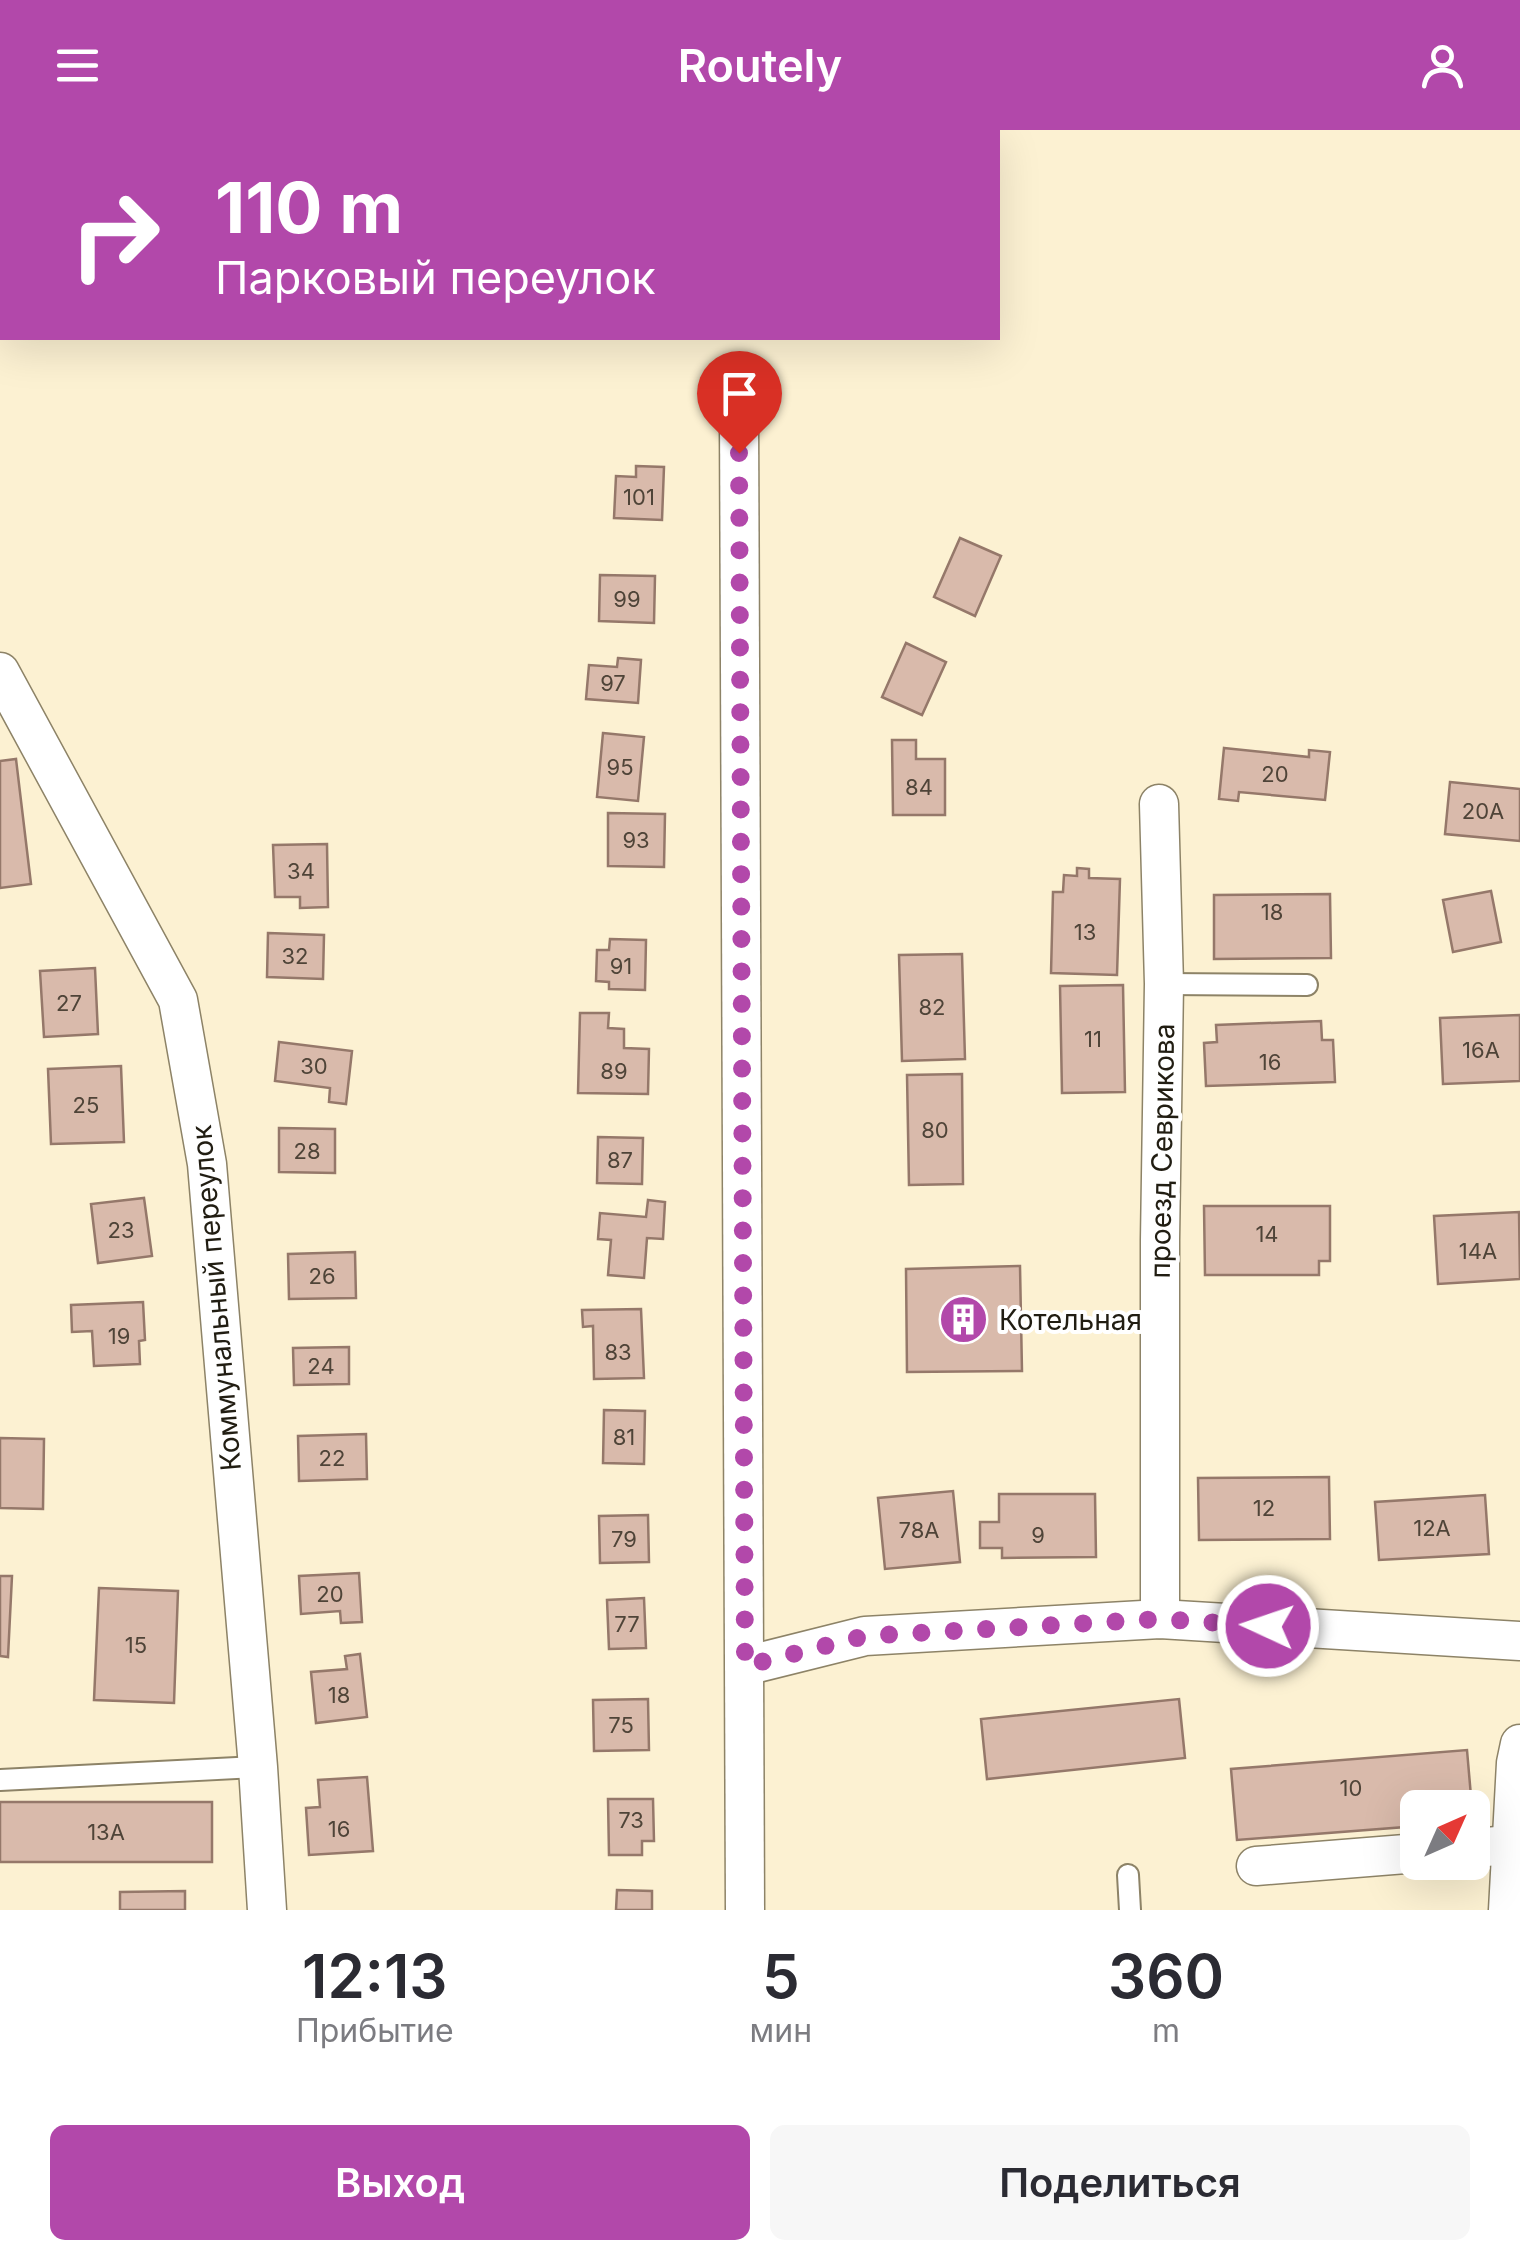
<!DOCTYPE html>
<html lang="ru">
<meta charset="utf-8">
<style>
:root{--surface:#fff;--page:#f7f7f7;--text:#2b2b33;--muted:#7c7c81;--accent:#b248aa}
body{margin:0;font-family:Inter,sans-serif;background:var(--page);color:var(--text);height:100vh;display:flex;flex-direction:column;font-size:38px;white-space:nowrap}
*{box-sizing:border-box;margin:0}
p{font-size:32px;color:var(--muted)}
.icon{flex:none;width:55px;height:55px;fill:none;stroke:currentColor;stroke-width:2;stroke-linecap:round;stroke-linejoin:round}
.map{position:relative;height:1780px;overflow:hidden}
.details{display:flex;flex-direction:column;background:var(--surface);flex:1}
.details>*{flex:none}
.hud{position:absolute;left:0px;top:0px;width:1000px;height:210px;box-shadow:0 10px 40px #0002;background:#b248aa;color:#fff;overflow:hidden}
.needle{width:65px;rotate:45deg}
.fabs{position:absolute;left:1400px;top:1660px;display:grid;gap:20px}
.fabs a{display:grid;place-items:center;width:90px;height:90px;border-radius:15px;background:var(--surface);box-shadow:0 10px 40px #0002;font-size:50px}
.pin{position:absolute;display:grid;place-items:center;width:85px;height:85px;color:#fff;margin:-102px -42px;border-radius:50% 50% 50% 0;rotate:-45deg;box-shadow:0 0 10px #0007}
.pin .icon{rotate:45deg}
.me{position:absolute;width:110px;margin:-55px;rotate:273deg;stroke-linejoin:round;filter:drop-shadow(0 0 8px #0008)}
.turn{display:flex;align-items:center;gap:35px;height:210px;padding:0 50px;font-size:45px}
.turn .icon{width:130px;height:130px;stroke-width:2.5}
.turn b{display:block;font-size:70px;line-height:85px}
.eta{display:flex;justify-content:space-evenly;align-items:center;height:170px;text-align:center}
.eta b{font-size:60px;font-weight:600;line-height:70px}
.action{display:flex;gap:20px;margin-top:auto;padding:20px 50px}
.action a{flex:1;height:115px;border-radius:15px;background:var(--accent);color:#fff;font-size:40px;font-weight:600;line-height:115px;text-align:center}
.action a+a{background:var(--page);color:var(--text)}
header{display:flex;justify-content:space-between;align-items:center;height:130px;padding:0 50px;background:var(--accent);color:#fff;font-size:45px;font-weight:600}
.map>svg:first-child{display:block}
.building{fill:#d9baab;stroke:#95786a;stroke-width:2.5}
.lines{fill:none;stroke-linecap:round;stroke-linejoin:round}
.lane-casing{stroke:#8d8367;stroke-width:24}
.street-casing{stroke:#8d8367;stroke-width:41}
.lane{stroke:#fff;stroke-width:20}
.street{stroke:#fff;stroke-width:38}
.route{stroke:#b248aa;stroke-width:18;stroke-dasharray:0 32.4}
.labels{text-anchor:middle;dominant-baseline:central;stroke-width:8;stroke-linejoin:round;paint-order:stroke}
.number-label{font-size:22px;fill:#4f4438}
.street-label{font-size:28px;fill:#211d12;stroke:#fff}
.poi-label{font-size:28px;fill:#211d12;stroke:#fff;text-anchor:start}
</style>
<header><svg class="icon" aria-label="menu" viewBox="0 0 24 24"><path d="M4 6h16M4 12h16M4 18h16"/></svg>Routely<svg class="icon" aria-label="person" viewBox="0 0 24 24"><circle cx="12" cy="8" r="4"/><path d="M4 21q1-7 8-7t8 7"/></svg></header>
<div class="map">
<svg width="1520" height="1780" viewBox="0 0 1520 1780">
<rect width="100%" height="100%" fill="#fcf1d2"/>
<g class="building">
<polygon points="636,336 664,337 662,390 614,388 616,346 636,347"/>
<polygon points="960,408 1001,426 975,486 934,467"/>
<polygon points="600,445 655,446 654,493 599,491"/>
<polygon points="906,513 946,532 922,585 882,567"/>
<polygon points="618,528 641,530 638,573 586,569 589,535 617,537"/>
<polygon points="603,603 644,607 638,671 597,667"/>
<polygon points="892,610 916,610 916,629 945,629 945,685 893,685"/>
<polygon points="1224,618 1309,627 1309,620 1330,622 1325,670 1239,662 1238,671 1219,669"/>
<polygon points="16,629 31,754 0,758 0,631"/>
<polygon points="1450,652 1520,659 1520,711 1445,704"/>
<polygon points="608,683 665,684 664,737 608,736"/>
<polygon points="327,714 328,777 300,778 300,767 275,767 273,715"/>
<polygon points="1077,738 1089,739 1089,748 1120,749 1117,845 1051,843 1053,762 1063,762 1064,745 1077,746"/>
<polygon points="1491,761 1501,812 1453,822 1443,770"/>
<polygon points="1330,764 1331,828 1214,829 1214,765"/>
<polygon points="268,803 324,805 323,849 267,847"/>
<polygon points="610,809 646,810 645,860 609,859 609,852 596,851 597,820 609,820"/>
<polygon points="962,824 965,929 902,931 899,825"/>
<polygon points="95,838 98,904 44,907 40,841"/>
<polygon points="1123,855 1125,962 1062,963 1060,856"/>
<polygon points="580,883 609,883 608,898 624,899 624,918 649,919 648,964 578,963"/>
<polygon points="1520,885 1520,951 1443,954 1440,888"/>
<polygon points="1321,891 1322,910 1333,910 1335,952 1206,956 1204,913 1217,912 1216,895"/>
<polygon points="279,912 352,921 346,974 329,972 330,958 275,951"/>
<polygon points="121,936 124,1012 51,1014 48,939"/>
<polygon points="962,944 963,1054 909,1055 907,945"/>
<polygon points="279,998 335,999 335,1043 279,1042"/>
<polygon points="598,1007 643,1008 642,1054 597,1053"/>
<polygon points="144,1068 152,1126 98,1133 91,1074"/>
<polygon points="648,1070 665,1072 663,1109 647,1108 644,1148 608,1145 611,1110 598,1109 600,1083 646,1087"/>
<polygon points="1204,1076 1330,1076 1330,1131 1319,1131 1319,1145 1205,1145"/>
<polygon points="1519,1082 1520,1149 1438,1154 1434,1086"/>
<polygon points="355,1122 356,1168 289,1169 288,1124"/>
<polygon points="1020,1136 1022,1241 907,1242 906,1139"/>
<polygon points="143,1172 145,1210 139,1211 140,1234 94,1236 92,1201 72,1202 71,1175"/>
<polygon points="641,1179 644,1248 594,1249 593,1196 583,1197 582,1180"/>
<polygon points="349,1217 349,1254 294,1255 293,1218"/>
<polygon points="604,1280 645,1281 644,1334 603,1333"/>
<polygon points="366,1304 367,1349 299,1351 298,1306"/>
<polygon points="0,1308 44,1309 43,1379 0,1378"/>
<polygon points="1329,1347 1330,1409 1199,1410 1198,1348"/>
<polygon points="953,1361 960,1432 885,1439 878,1368"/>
<polygon points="999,1364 1095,1364 1096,1427 1002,1428 1002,1418 980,1418 980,1392 999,1392"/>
<polygon points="1485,1365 1489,1424 1379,1430 1375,1372"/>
<polygon points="648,1385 649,1432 600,1433 599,1386"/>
<polygon points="359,1443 362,1492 341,1493 340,1481 301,1484 299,1446"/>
<polygon points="0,1446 12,1446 8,1527 0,1526"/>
<polygon points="99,1458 178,1461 174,1573 94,1570"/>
<polygon points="644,1468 646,1518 609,1519 607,1470"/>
<polygon points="360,1524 367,1587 316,1593 311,1542 347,1539 345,1526"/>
<polygon points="648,1569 649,1620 594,1621 593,1570"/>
<polygon points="1179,1569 1185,1628 987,1649 981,1589"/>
<polygon points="1467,1620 1472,1678 1418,1678 1418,1696 1237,1710 1231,1639"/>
<polygon points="367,1647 373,1721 309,1725 306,1678 320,1677 318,1650"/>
<polygon points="608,1669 653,1669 654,1711 642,1711 642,1725 609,1725"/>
<rect x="0" y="1672" width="212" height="60"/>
<polygon points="617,1760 652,1761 652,1780 616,1780"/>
<polygon points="185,1761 185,1780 120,1780 120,1762"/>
</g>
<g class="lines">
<defs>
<g id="lane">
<polyline points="1164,854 1307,855"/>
<polyline points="0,1650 258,1637"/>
<polyline points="1128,1745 1130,1780"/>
</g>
<g id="street">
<polyline points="739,284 745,1780"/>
<polyline points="0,542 178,870 207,1034 258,1637 267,1780"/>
<polyline points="1159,674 1164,854 1160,1110 1160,1489"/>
<polyline points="745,1536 865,1506 1160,1489 1520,1511"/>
<polyline points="1472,1718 1511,1715"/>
<polyline points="1256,1736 1418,1723"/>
<polyline points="1508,1780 1516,1633 1520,1614"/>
</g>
</defs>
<use href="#lane" class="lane-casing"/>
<use href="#street" class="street-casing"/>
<use href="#lane" class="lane"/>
<use href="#street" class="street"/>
</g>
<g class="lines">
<polyline class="route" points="739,323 745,1536 865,1506 1160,1489 1268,1496"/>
</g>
<defs>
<symbol id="building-disc" viewBox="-11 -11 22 22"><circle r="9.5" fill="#b248aa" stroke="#fff"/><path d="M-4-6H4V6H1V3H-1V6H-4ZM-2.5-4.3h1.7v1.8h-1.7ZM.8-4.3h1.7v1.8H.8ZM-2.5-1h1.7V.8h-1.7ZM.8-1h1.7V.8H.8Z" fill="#fff"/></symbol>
</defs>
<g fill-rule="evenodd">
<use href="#building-disc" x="936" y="1162" width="55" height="55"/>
</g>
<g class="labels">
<g class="number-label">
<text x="639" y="367">101</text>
<text x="627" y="469">99</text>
<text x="613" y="553">97</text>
<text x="620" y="637">95</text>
<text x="1275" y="644">20</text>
<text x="919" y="657">84</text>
<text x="1483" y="681">20А</text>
<text x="636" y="710">93</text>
<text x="301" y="741">34</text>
<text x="1272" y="782">18</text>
<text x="1085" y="802">13</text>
<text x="295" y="826">32</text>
<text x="621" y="836">91</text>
<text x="69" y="873">27</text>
<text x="932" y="877">82</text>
<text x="1093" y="909">11</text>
<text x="1481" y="920">16А</text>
<text x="1270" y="932">16</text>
<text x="314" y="936">30</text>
<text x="614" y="941">89</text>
<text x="86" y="975">25</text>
<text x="935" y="1000">80</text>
<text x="307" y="1021">28</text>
<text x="620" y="1030">87</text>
<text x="121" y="1100">23</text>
<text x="1267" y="1104">14</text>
<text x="1478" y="1121">14А</text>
<text x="322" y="1146">26</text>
<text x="119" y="1206">19</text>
<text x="618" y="1222">83</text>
<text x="321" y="1236">24</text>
<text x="624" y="1307">81</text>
<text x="332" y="1328">22</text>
<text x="1264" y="1378">12</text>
<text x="1432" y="1398">12А</text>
<text x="919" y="1400">78А</text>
<text x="1038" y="1405">9</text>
<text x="624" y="1409">79</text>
<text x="330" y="1464">20</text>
<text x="627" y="1494">77</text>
<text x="136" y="1515">15</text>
<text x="339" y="1565">18</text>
<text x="621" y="1595">75</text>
<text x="1351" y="1658">10</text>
<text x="631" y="1690">73</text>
<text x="339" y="1699">16</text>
<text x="106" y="1702">13А</text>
</g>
<g class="street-label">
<text transform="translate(1162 1021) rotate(-89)">проезд Севрикова</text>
<text transform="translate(216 1168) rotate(-95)">Коммунальный переулок</text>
</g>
<g class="poi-label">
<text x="999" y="1190">Котельная</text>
</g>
</g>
</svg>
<div class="fabs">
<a><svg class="needle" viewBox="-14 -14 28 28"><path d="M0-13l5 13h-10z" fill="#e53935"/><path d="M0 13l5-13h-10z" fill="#7c7c81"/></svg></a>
</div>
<div class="pin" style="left:739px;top:323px;background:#d93025"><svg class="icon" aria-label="arrive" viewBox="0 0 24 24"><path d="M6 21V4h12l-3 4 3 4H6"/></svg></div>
<svg class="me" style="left:1268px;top:1496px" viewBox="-20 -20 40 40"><circle r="17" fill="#b248aa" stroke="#fff" stroke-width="3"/><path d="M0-11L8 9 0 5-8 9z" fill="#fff"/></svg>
<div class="hud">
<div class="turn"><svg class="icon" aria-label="right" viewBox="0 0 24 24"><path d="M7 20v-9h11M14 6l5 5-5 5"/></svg><div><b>110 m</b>Парковый переулок</div></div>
</div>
</div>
<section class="details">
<div class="eta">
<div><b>12:13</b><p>Прибытие</p></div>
<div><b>5</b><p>мин</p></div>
<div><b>360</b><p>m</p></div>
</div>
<div class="action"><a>Выход</a><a>Поделиться</a></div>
</section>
